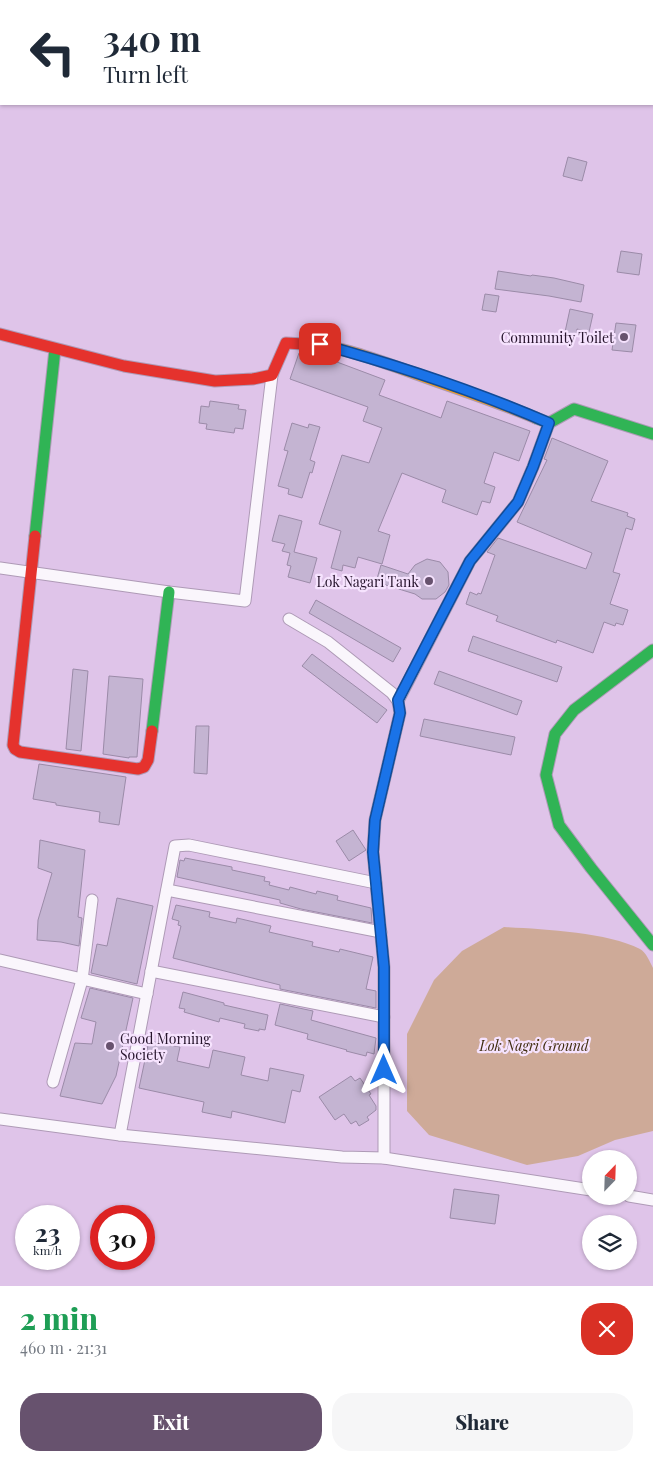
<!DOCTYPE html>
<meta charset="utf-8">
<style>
:root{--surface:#fff;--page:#f6f6f7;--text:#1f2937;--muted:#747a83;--accent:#67526e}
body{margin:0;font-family:"Playfair Display",serif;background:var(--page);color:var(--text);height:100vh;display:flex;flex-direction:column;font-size:19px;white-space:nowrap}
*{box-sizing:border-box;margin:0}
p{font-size:16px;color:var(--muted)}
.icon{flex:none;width:28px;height:28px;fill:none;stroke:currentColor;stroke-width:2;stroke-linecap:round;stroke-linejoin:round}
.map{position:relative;height:1286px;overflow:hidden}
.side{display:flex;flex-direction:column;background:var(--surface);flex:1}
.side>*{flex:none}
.hud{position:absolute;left:0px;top:0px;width:654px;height:105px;box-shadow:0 1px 4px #0004;background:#fff;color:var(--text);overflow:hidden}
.needle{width:32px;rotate:23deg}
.buttons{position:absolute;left:582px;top:1150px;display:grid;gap:10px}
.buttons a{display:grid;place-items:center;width:55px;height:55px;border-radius:50%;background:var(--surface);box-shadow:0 1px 4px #0004;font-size:25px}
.speed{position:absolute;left:15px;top:1205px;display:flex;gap:10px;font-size:25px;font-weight:700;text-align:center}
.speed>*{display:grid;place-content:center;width:65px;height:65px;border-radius:50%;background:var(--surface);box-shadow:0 1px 4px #0004;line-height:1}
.speed small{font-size:12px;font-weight:400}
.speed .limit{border:8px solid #d22;background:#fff;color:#111}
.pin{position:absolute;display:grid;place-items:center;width:42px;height:42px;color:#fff;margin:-21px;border-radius:10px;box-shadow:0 2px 8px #0006}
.me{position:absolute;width:55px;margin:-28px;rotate:0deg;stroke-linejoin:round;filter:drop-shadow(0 0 4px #0008)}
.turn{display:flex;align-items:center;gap:18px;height:105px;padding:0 20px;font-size:22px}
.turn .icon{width:65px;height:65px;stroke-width:2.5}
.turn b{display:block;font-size:35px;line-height:42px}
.round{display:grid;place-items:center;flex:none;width:52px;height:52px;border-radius:20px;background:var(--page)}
.head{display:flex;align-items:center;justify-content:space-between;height:85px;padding:0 20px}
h1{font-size:30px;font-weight:800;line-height:38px;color:#1e9e55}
.action{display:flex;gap:10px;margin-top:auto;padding:10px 20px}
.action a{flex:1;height:58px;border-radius:20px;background:var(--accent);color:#fff;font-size:20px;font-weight:800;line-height:58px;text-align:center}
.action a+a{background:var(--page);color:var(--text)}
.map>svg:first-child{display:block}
.green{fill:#ceaa98}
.building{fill:#c4b4d2;stroke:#9b8ba8}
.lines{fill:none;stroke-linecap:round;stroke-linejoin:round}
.street-casing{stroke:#ae9ab6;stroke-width:13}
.fast-casing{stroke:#ae9ab6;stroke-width:13}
.slow-casing{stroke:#ae9ab6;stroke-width:13}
.jam-casing{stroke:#ae9ab6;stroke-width:13}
.street{stroke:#faf6fc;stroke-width:11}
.fast{stroke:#30b455;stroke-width:11}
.slow{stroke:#ff9f0a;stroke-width:11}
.jam{stroke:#e5322d;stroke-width:11}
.route-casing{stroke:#114b97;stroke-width:12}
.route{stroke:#1a73e8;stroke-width:9}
.poi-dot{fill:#67526e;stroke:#f6e3fe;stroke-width:2}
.labels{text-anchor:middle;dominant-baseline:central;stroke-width:4.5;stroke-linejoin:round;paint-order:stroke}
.poi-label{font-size:14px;fill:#26142c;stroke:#f6e3fe;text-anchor:end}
.park-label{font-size:14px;font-style:italic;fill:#3f2c0e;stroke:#f6e3fe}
</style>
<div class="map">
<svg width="653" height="1286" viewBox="0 0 653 1286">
<rect width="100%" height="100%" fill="#dfc4e9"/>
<path class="green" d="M504,927c38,2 103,5 136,22 6,3 10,13 13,19v163l-38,9 -37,16 -51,9 -98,-30 -22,-24v-77l27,-54 28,-29z"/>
<g class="building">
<polygon points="568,157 587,162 582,181 563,176"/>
<polygon points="621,251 642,254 639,275 617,272"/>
<polygon points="498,271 531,276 532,275 554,278 584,285 581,302 549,296 495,289"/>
<polygon points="485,294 499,296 496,312 482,310"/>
<polygon points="570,309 593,314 589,332 577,329 576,335 565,332"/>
<polygon points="616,323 636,325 632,352 612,350"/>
<polygon points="299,353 313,353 385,380 379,395 441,418 447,401 530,431 519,461 494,452 484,483 495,487 490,503 482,501 477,515 442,502 446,490 402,473 378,531 390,535 382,564 358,557 355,568 343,565 342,571 331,568 341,531 319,524 342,455 369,463 382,428 363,421 368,407 290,379"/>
<polygon points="210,401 239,405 238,409 246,410 243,429 235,428 234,433 206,429 207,424 199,423 201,406 209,407"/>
<polygon points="292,423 308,428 309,424 320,427 310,460 315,462 312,473 310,472 302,498 288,494 289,489 278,486 288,451 284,450"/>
<polygon points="552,438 608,461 591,501 628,513 627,516 635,519 632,530 626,528 613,572 620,574 610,604 628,610 623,625 616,623 615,626 604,622 593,653 557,640 556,643 496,621 498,616 466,604 470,592 477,595 478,593 481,594 495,555 487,552 498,538 586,569 592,553 517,522 547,460 544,459"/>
<polygon points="279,515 302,521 294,552 317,558 310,583 288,577 291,566 287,565 290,553 282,551 285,544 272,541"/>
<polygon points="427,559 440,562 448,572 449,585 445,592 436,599 422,599 415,594 376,582 381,565 408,574 415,565"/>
<polygon points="316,600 401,648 393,662 309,613"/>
<polygon points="473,636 562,667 557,682 468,651"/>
<polygon points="312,654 387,710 377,723 302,666"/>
<polygon points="73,669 88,671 81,751 66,749"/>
<polygon points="439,671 522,701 517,715 434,684"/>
<polygon points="109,676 143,679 137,757 129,757 129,758 103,754"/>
<polygon points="424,719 515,737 511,755 420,736"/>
<polygon points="196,726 209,726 207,774 194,773"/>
<polygon points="39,764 126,777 119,825 99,822 100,812 56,805 56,803 33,799"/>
<polygon points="353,830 366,850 349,861 336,841"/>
<polygon points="40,840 85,850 78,917 82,918 79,946 61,942 37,940 38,920 52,873 38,868"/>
<polygon points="185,858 232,867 232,870 265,877 264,881 270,882 269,885 289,890 290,887 316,894 317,891 338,896 337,900 371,908 372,923 301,909 280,903 280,900 177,877 180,860 184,861"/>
<polygon points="117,898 153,906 137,984 91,973 97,944 107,946"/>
<polygon points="176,905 210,912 209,917 236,923 237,918 271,926 269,932 313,942 312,946 339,952 340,949 373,957 366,989 376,991 376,1008 280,989 280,985 173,958 181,926 178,925 179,921 172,919"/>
<polygon points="90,988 133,998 116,1076 102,1104 60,1096 75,1043 92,1044 96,1022 81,1018"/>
<polygon points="183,992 224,1003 224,1005 268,1015 265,1030 259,1029 259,1031 244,1028 245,1024 220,1018 219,1022 184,1012 185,1009 179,1008"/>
<polygon points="280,1004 313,1011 311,1020 376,1038 374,1054 367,1052 366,1056 346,1051 347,1050 307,1039 308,1034 275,1025"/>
<polygon points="149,1041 180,1047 177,1061 209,1068 213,1050 245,1057 241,1075 268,1081 270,1068 304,1075 300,1092 292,1090 285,1123 232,1111 231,1118 202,1112 204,1102 139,1088"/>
<polygon points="351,1076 355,1081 360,1078 371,1094 369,1095 376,1106 376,1110 367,1117 369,1120 359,1126 356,1121 351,1124 344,1114 335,1120 319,1097"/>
<polygon points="454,1189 499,1195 495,1224 450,1218"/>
</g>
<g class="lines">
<defs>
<g id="street">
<polyline points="17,1 17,0"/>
<polyline points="0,62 1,57"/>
<polyline points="0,568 169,592 245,601 272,375"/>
<polyline points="289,619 328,642 392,693 398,701 400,713 375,820 373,852 384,967 384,1158"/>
<polyline points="398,701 470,561 518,502 533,467 549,423"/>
<polyline points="167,890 381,932"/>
<polyline points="0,960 147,994"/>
<polyline points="151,971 384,1017"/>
<polyline points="53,1082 82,980 92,900"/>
<polyline points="0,1119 120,1135 342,1157 384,1158 591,1190"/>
<polyline points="120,1135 175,846 189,845 376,883"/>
<polyline points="629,1196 653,1200"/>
</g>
<g id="fast">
<polyline points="536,418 549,423 574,409 653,434"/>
<polyline points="35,536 55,349"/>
<polyline points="653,650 574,710 555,734 546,775 559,825 591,868 653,945"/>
<polyline points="152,731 169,592"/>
</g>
<path id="slow" d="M304,344c37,1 75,17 110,29 41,15 82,28 122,45"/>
<g id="jam">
<polyline points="0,334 124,366 215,381 253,379 272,375 286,343 304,344"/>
<polyline points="35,536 13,745 15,749 20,752 138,769 144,767 148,760 152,731"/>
</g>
</defs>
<use href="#street" class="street-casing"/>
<use href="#fast" class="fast-casing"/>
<use href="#slow" class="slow-casing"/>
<use href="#jam" class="jam-casing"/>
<use href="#street" class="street"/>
<use href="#fast" class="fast"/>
<use href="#slow" class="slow"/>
<use href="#jam" class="jam"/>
</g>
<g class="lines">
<defs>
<path id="route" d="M320,344c77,21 155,47 229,79l-16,44 -15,35 -48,59 -72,139 2,13 -25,107 -2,32 11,115v103"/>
</defs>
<use href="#route" class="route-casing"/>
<use href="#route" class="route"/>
</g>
<g class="poi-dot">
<circle cx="624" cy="337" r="5"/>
<circle cx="429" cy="581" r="5"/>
<circle cx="110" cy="1046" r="5"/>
</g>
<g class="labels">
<g class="poi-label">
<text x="614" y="337">Community Toilet</text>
<text x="419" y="581">Lok Nagari Tank</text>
<text x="120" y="1038" text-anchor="start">Good Morning<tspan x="120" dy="16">Society</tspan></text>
</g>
<g class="park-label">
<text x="534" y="1045">Lok Nagri Ground</text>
</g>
</g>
</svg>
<div class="buttons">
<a><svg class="needle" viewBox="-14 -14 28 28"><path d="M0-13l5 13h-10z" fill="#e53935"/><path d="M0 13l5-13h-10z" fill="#747a83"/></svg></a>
<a><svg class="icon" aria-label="layers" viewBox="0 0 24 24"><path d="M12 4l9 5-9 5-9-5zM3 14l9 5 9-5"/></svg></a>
</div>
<div class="speed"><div>23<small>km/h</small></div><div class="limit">30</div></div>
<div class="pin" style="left:320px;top:344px;background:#d93025"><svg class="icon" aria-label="arrive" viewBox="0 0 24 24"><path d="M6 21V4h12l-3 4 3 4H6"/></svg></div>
<svg class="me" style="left:384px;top:1070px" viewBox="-20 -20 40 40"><path d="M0-17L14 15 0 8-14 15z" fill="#1a73e8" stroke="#fff" stroke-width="4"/></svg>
<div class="hud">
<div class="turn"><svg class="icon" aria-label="left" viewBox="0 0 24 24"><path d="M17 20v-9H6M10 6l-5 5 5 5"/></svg><div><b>340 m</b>Turn left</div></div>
</div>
</div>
<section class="side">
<div class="head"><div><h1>2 min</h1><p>460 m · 21:31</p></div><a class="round" style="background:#d93025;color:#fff"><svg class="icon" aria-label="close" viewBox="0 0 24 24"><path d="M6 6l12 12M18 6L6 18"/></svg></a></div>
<div class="action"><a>Exit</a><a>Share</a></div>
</section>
